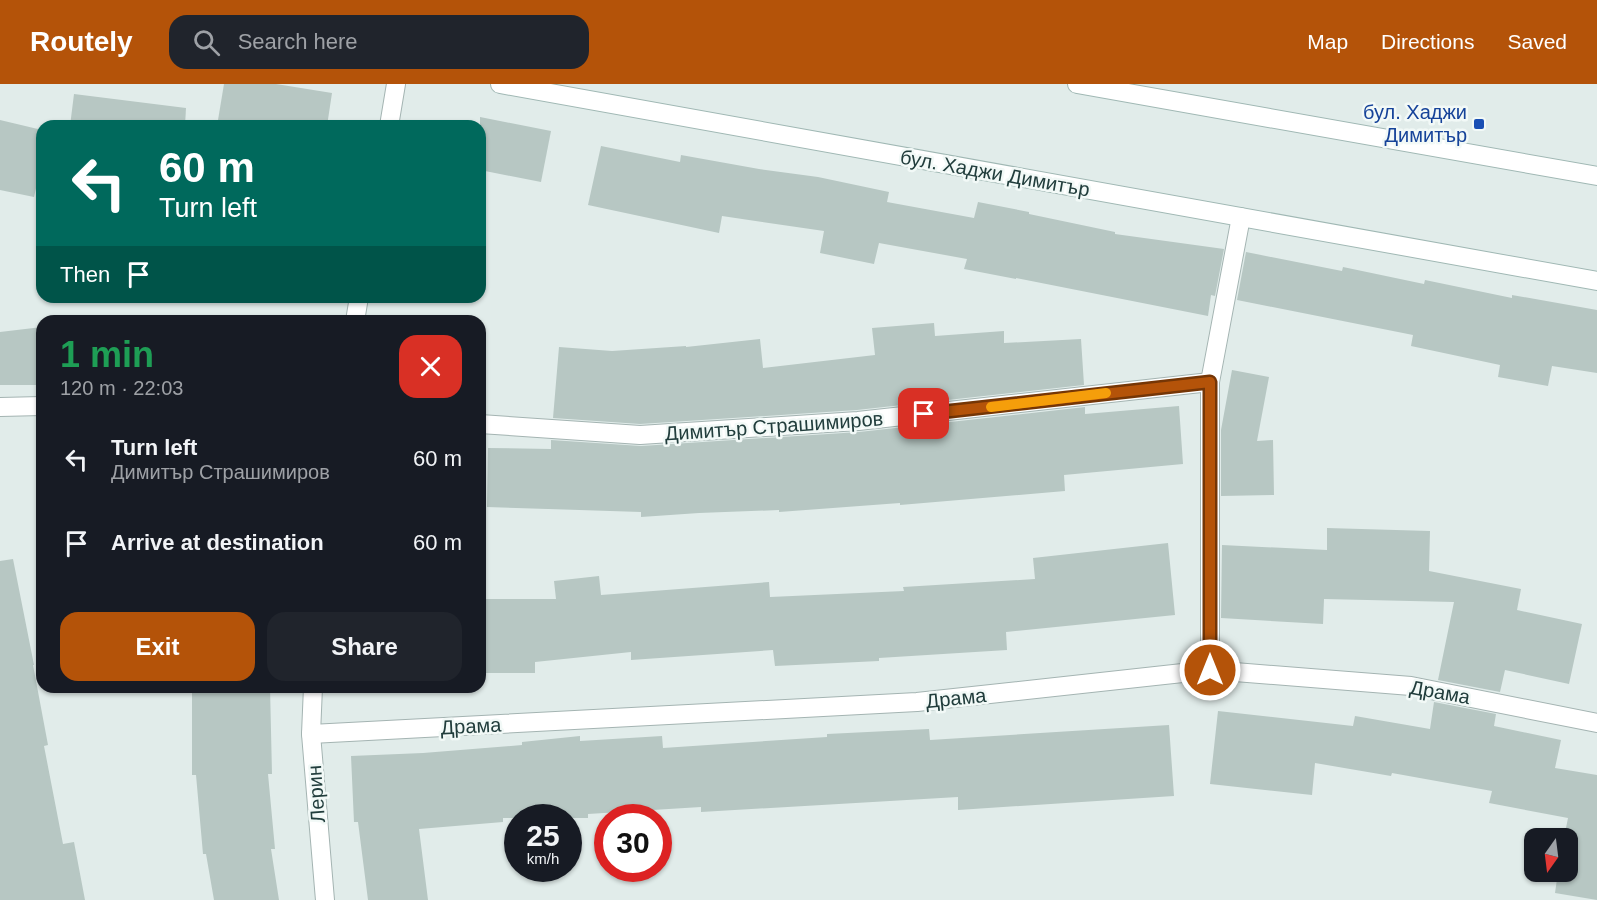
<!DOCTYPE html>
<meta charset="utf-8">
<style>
:root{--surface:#171b24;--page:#20242c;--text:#f1f3f6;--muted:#9ea1a6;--accent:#b45309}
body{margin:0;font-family:Helvetica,sans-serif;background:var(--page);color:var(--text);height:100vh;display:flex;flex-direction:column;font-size:22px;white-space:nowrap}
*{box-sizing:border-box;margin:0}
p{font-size:20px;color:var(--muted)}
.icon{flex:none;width:33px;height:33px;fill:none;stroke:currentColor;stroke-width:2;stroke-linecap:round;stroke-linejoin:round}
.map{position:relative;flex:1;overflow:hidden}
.details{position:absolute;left:36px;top:231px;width:450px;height:378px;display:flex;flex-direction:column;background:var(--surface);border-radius:18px;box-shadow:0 2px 4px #0004}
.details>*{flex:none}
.banner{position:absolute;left:36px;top:36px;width:450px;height:183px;border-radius:18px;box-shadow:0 2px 4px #0004;background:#00695c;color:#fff;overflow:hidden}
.needle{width:39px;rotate:194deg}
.fabs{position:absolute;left:1524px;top:744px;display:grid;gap:12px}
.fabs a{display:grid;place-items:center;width:54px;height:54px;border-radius:12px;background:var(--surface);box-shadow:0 2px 4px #0004;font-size:30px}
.speed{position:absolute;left:504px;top:720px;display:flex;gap:12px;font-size:30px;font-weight:700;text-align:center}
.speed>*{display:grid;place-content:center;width:78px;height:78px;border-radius:50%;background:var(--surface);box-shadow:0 2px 4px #0004;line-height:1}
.speed small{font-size:15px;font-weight:400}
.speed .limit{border:9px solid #d22;background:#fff;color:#111}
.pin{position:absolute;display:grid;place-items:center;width:51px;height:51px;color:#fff;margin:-26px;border-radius:12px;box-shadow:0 3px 9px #0006}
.me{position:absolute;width:66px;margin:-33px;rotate:0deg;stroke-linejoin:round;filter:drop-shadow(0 0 4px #0008)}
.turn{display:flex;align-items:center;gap:21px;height:126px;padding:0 24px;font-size:27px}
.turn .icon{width:78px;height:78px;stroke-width:2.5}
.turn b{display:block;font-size:42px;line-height:51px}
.then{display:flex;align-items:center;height:57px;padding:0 24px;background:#0003;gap:12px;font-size:22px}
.round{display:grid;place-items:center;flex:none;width:63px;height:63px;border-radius:18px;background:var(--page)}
.head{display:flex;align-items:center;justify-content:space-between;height:102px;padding:0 24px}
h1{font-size:36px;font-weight:700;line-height:45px;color:#1e9e55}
.action{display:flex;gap:12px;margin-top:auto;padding:12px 24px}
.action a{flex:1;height:69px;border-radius:18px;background:var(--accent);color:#fff;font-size:24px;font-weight:700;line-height:69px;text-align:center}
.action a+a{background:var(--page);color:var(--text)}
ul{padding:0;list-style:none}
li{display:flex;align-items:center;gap:18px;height:84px;padding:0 24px}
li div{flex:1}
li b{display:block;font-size:22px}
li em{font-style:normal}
header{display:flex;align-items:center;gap:36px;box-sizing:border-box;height:84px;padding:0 30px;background:var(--accent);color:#fff}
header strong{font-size:28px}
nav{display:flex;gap:33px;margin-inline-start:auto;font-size:21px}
.search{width:420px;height:54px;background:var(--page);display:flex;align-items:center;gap:15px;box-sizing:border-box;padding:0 21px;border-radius:18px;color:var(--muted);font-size:22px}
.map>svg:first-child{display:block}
.building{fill:#b7c7c3}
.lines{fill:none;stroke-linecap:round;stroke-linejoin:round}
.street-casing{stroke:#a4b4b2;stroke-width:20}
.secondary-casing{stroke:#a0b8b4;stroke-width:20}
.street{stroke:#fff;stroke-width:18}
.secondary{stroke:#fff;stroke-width:18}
.route-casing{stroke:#753606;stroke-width:15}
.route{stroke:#b45309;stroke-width:10}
.slow{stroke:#f59e0b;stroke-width:10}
.transit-dot{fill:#1a4fb4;stroke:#f2f9f7;stroke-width:2}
.labels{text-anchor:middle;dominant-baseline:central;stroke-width:5;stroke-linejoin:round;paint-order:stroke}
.transit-label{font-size:20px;fill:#164399;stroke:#f2f9f7;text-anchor:end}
.street-label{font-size:20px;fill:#213d3c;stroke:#f2f9f7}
</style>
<header>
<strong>Routely</strong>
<div class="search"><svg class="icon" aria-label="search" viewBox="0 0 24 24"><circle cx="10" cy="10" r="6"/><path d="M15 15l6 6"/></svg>Search here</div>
<nav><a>Map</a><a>Directions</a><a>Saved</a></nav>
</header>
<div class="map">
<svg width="1597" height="816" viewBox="0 0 1597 816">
<rect width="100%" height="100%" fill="#e1ecea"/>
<g class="building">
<polygon points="224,0 276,0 332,9 327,42 217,42"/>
<polygon points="74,10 186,24 185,42 70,42"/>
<polygon points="480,33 551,47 541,98 480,86"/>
<polygon points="0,36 42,46 42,78 34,113 0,106"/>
<polygon points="601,62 680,78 681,71 759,85 818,93 889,108 887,118 974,134 978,118 1029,128 1029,130 1115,148 1115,150 1224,165 1215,212 1211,211 1208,232 1016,194 1016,195 964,185 967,175 879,159 874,180 820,169 824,147 722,132 719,149 588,121"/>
<polygon points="1246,168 1342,187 1343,183 1424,200 1425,196 1512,214 1512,211 1597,226 1597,289 1552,282 1548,302 1498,293 1500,281 1411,262 1413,251 1237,216"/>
<polygon points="934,239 935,252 1004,247 1004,259 1081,255 1084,301 857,326 640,340 553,334 559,263 612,267 686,262 686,263 760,255 763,284 875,271 872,244"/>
<polygon points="42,243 42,301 0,301 0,248"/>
<polygon points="1232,286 1269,293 1257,357 1273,356 1274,411 1221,412 1221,346"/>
<polygon points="1179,322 1183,380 1064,391 1065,407 900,421 900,419 779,428 779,426 699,429 641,433 641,428 487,423 488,364 551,365 551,356 641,362 859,348 1085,323 1085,330"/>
<polygon points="1327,444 1430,447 1429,487 1521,505 1517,526 1582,540 1569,600 1505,586 1500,608 1438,596 1454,518 1324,515 1323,540 1221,534 1222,461 1327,466"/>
<polygon points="1168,459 1175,531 1006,548 1007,566 879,574 879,577 775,582 773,566 631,576 631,568 535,578 535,589 485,589 485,515 556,515 554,497 599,492 601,511 769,498 770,513 904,507 903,503 1035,495 1033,474"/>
<polygon points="13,475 34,581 33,581 48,661 44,662 63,760 74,758 85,816 0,816 0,477"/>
<polygon points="192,603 270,603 272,690 268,690 275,765 271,765 279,816 214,816 206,770 203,770 196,691 192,691"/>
<polygon points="1434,618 1496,630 1494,642 1561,656 1555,684 1597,691 1597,816 1555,809 1558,788 1568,788 1568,754 1564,754 1568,734 1489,719 1492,707 1392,689 1391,692 1315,679 1312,711 1210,700 1218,627 1353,642 1355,632 1430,645"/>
<polygon points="1169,641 1174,712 958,726 958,713 701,728 701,723 588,730 588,734 503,734 503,738 419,745 428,816 368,816 358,738 354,738 351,672 423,669 522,661 522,658 580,652 580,657 662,652 663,664 827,653 827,650 929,645 930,656"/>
</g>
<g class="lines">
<defs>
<g id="street">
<polyline points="389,42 396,0"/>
<polyline points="355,237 359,213"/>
<polyline points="0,323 42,322"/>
<polyline points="480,340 640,351 858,337 1210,298"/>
<polyline points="1210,586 1210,298 1241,133"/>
<polyline points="313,603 311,650 325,816"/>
<polyline points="311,650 917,618 1210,586 1411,602 1597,639"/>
</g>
<g id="secondary">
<polyline points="500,0 1597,197"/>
<polyline points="1077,0 1597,92"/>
</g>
</defs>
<use href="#street" class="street-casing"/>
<use href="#secondary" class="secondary-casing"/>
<use href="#street" class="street"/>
<use href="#secondary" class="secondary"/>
</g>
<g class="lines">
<defs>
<polyline id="route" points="924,330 1210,298 1210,586"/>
</defs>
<use href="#route" class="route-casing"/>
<use href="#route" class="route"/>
<polyline class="slow" points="991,323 1106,309"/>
</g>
<rect class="transit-dot" x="1473" y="34" width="12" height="12" rx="3"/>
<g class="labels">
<g class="transit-label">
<text x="1467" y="28">бул. Хаджи<tspan x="1467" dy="23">Димитър</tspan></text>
</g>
<g class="street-label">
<text transform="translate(995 89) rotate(10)">бул. Хаджи Димитър</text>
<text transform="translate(774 342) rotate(-4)">Димитър Страшимиров</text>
<text transform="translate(1440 608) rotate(10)">Драма</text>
<text transform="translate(956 614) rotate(-6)">Драма</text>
<text transform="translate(471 642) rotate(-3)">Драма</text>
<text transform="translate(316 710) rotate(-94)">Лерин</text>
</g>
</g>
</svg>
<div class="fabs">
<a><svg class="needle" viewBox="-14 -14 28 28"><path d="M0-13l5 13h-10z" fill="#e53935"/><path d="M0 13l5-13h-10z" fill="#9ea1a6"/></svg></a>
</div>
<div class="speed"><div>25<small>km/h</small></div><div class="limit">30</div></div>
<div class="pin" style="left:924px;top:330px;background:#d93025"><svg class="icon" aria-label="arrive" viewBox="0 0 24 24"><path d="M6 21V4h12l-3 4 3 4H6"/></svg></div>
<svg class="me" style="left:1210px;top:586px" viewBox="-20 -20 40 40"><circle r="17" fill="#b45309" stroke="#fff" stroke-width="3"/><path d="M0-11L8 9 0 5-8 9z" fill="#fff"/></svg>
<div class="banner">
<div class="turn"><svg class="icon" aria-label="left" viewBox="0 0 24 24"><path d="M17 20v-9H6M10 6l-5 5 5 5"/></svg><div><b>60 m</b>Turn left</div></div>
<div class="then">Then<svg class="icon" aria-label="arrive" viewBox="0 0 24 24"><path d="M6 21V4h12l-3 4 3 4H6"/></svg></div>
</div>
<section class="details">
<div class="head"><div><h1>1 min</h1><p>120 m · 22:03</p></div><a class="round" style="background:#d93025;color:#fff"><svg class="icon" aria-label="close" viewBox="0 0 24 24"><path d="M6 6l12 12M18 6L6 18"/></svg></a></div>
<ul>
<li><svg class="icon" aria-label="left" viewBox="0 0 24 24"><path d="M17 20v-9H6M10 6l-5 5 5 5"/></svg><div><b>Turn left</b><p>Димитър Страшимиров</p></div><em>60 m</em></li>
<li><svg class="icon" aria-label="arrive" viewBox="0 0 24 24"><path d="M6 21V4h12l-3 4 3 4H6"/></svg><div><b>Arrive at destination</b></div><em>60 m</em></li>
</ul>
<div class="action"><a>Exit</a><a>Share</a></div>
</section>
</div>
